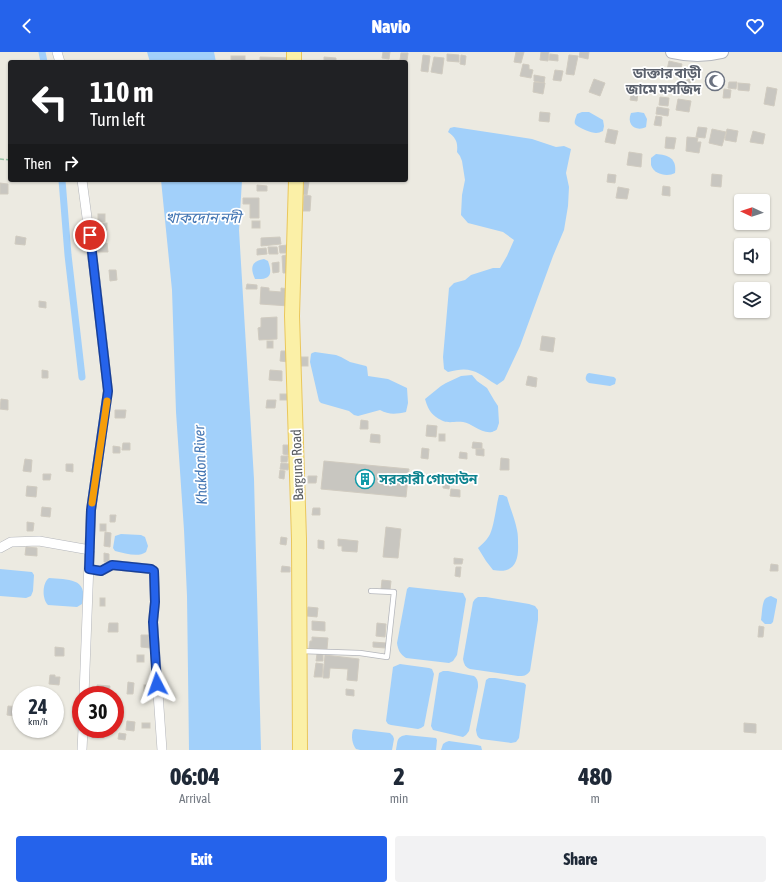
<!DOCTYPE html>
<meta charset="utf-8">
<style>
:root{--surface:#fff;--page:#f2f2f3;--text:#1f2937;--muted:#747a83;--accent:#2563eb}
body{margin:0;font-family:"Asap Condensed","Noto Sans Bengali",sans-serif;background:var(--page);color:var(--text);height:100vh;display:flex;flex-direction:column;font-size:15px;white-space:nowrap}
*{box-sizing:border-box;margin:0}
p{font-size:13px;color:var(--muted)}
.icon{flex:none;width:22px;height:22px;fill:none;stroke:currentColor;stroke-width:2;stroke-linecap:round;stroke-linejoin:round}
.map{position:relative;height:698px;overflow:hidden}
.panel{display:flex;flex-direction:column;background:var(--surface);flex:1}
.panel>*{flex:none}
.guide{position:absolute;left:8px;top:8px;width:400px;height:122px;border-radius:4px;box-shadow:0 1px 3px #0004;background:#202124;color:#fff;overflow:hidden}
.needle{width:26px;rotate:274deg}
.controls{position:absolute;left:734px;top:142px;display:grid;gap:8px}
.controls a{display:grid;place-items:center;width:36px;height:36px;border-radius:4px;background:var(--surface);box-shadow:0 1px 3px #0004;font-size:20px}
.speed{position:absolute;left:12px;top:634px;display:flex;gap:8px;font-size:20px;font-weight:700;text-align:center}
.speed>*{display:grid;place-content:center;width:52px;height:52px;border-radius:50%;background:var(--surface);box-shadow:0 1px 3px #0004;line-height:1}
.speed small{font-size:10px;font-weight:400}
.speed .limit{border:6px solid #d22;background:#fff;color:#111}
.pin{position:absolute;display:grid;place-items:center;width:34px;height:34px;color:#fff;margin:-17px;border:2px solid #fff;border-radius:50%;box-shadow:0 1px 4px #0007}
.me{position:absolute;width:44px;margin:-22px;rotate:356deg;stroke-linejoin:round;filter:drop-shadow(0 0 3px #0008)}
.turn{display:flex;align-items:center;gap:14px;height:84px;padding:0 16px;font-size:18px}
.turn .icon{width:52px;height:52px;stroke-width:2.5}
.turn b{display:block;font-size:28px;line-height:34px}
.then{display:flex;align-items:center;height:38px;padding:0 16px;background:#0003;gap:8px;font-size:15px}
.eta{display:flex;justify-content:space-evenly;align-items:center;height:68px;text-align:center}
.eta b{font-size:24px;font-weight:800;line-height:28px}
.primary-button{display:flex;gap:8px;margin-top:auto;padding:8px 16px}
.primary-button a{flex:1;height:46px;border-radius:4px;background:var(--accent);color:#fff;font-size:16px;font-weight:800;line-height:46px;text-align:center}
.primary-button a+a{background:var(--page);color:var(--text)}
header{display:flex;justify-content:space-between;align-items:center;height:52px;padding:0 16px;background:var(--accent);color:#fff;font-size:18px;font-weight:800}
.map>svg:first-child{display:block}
.water{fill:#a2d0fa}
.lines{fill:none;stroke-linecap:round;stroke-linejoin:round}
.canal{stroke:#a2d0fa;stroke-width:7}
.building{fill:#c8c6c0;stroke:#d0cbc0}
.lane-casing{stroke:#b4b6bb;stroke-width:6}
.street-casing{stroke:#b4b6bb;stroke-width:10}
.secondary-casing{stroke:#b5b7bd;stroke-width:14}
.primary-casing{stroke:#eac75c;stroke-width:16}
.path{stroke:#98c3a6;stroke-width:1.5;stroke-dasharray:4 2;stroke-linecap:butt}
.lane{stroke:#fff;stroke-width:4.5}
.street{stroke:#fff;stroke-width:9}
.secondary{stroke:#fff;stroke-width:12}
.primary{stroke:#fbf0a7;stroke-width:14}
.route-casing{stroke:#184099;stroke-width:10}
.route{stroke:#2563eb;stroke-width:7}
.slow{stroke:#f59e0b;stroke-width:7}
.labels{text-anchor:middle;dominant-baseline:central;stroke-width:3.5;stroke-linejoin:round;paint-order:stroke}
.worship-label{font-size:14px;font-weight:bold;fill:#5b616d;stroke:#fff;text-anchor:end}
.street-label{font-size:14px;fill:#595d61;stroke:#fff}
.culture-label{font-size:14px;font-weight:bold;fill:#0d838f;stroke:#fff;text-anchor:start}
.water-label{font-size:15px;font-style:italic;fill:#4476b3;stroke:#fff}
</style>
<header><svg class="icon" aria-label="back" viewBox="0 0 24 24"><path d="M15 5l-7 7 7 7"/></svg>Navio<svg class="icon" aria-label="heart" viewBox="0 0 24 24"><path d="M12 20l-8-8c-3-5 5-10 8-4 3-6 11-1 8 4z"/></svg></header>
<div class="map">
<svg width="782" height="698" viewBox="0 0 782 698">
<rect width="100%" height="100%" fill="#eceae1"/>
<g class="water">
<polygon points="147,0 214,0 216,10 150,10"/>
<path d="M582,60h7l14,8 1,6 -1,5c-3,1 -4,2 -7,2 -4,0 -18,-5 -21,-9 -1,-3 1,-7 2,-10z"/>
<path d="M638,60l6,1 3,6 -1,8c-10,5 -20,-2 -15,-14z"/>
<path d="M454,75l78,12 24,8 8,-1 7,3 -5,24 3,14 -1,19 -4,24 -11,26 -33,90 -16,34 -7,5c-19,-12 -25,-20 -49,-13l-4,-3 -1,-12 3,-34 3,-35 5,-5 11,-3 6,-5 22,-7h7l7,-12 7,-16 -11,-8 -35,-9 -7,-8 1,-20 3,-15 -3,-19 -2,-5 -3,-4c1,-10 -1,-14 -9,-20l2,-4z"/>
<path d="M656,102c12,1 21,4 19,19 -7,4 -21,2 -24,-8 0,-2 0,-5 0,-7z"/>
<polygon points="161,128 242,128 239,178 254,427 261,698 189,698 187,544 184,478 176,360 172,238"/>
<path d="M264,207l4,2c5,14 2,19 -13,18 -5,-11 -4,-18 9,-20z"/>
<path d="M315,300l21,3 5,2 9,5 16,4 1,1 1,9 20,3 19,9 1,15 -2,9c-10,2 -17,3 -26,-2l-22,6 -4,-1 -5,-4 -28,-8 -2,-2 -9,-39 1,-8 1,-1z"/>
<path d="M589,321l25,4 2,2 -1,5 -5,2 -21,-3c-4,-3 -4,-5 -2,-9z"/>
<path d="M472,323l5,6 10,7 7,12 4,6 1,17 -2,6c0,1 -5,3 -5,3 -11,2 -20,-9 -29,-10 -12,-1 -16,3 -27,-5 -6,-4 -9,-11 -11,-18l16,-13 5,-3 15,-7z"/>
<path d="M499,443h4l4,2c3,11 8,22 10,33 1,4 1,9 1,13 1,19 -4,31 -25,27l-7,-9 -8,-13c4,-4 8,-7 11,-12 5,-8 7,-30 10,-41z"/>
<path d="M121,482l20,1 4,2 3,9 -2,6c-8,6 -21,1 -31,-1l-2,-3 2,-12z"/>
<polygon points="0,517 32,520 34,523 33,539 31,544 26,546 0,544"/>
<path d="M49,526c18,2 40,-1 33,26l-5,3 -29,-2c-6,-6 -6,-22 1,-27z"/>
<path d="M409,535l54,6 3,6 -9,56 -4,6 -4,2 -43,-5c-6,-4 -8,-8 -9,-15l10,-54z"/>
<path d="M771,544l6,3v2l-4,21 -2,2h-6l-4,-4c1,-5 1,-17 4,-21 2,-2 3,-2 6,-3z"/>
<path d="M478,545h8l43,7 6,2 3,4v10l-8,51c-4,5 -6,5 -12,5l-48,-7c-5,-2 -6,-5 -7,-10l10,-57 2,-3z"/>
<polygon points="400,612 429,616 432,617 434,622 424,674 421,676 418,677 391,673 388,672 386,669 393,615"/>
<path d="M443,619h5l26,5c4,3 4,7 4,11l-9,44 -3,4 -3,2 -30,-7 -2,-4 8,-53z"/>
<path d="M489,626h6l29,5 2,2 -7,53 -3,4 -5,1 -30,-4c-4,-2 -4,-4 -5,-9l10,-50z"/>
<path d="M355,677l35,4 3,3 1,3 -2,11h-32l-4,-1c-4,-5 -5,-13 -3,-19z"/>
<path d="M406,683l30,3 1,2 -1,10h-40c2,-9 0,-13 10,-15z"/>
<polygon points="449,689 477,693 481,694 482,698 441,698 443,692 446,690"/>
</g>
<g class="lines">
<g class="canal">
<polyline points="42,0 44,10"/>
<polyline points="62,128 68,203 82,325"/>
</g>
</g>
<g class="building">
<polygon points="383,0 390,0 389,7 382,6"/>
<polygon points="516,0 524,0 521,11 514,10"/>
<polygon points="541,0 549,0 548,9 540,8"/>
<polygon points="580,0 589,0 588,7 579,5"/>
<polygon points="401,1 408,1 407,9 400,8"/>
<polygon points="447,2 459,3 459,10 447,9"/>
<polygon points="550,2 558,3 558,9 549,8"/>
<polygon points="423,3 430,4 428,20 421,19"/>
<polygon points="461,3 466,4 465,13 460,12"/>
<polygon points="569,3 578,4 574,23 566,22"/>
<rect x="231" y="4" width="14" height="6"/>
<polygon points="260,5 292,6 291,10 260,10"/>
<polygon points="324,5 336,6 336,10 324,10"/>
<polygon points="434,5 444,6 442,22 431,20"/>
<polygon points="669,9 682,12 679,25 666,22"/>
<polygon points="523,12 529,13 529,17 533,18 531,26 520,24"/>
<polygon points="555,18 563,19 561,29 553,28"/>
<polygon points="534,23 545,25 544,31 534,29"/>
<polygon points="711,23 719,24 718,35 710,35"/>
<polygon points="681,26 691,28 689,39 679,37"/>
<polygon points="594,27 605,31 600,44 589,40"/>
<polygon points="534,30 545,31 543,42 533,40"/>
<polygon points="729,30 737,30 736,37 728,36"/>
<polygon points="738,31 750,32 749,39 738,38"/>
<polygon points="642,33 652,33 651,42 642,42"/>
<polygon points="767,35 777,37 774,54 764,52"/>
<polygon points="724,37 731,38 730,46 723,46"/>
<polygon points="632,39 638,40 637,49 630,48"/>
<polygon points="660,45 669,46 668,54 659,53"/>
<polygon points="678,47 691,49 689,60 676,58"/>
<polygon points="657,55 669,57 668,64 656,62"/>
<polygon points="540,60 550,61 549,70 539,69"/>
<polygon points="656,64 662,65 661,74 654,73"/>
<polygon points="698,75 707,76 705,86 696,85"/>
<polygon points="608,77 618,79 615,92 605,90"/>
<polygon points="712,77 726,80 722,94 709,91"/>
<polygon points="727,77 738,79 736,90 725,88"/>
<polygon points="753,79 765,82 763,92 750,90"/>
<polygon points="666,85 676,86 674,97 665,96"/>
<polygon points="687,85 698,86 697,90 701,90 699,101 686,99"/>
<polygon points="629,100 642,102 641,115 627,113"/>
<polygon points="608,122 616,123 615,131 607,130"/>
<polygon points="712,122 722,123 721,135 711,134"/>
<polygon points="301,129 309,130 307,143 299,142"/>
<polygon points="0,131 8,132 8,142 0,142"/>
<polygon points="257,133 267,134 267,139 257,139"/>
<polygon points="663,134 670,135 670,144 662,143"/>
<polygon points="618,135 629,137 627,147 616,146"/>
<polygon points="304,143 311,144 310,159 303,159"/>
<polygon points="243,146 259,146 259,166 250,166 250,152 243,152"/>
<rect x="98" y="162" width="7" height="8"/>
<rect x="252" y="169" width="8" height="7"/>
<rect x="98" y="171" width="9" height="7"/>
<polygon points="103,179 106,179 106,190 96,190 96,185 103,185"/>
<polygon points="16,184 26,186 25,193 15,192"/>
<polygon points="280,185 281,192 261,194 261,186"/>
<polygon points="95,191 107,191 108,200 95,200"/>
<polygon points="287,193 287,201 280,201 279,194"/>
<polygon points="268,195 277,195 278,202 269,202"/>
<polygon points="266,196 267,202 257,203 257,197"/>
<polygon points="286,203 287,221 283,221 282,204"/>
<polygon points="279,210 279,220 273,221 272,211"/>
<polygon points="109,218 116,218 117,228 110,229"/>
<polygon points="247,232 257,233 257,237 246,237"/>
<polygon points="261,235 269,236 269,239 281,240 281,236 290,237 289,254 260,252"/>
<polygon points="39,249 46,250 46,256 39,255"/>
<polygon points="277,265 277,287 259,288 258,276 261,275 261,266"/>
<polygon points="542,284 555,286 553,300 540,298"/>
<rect x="267" y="289" width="6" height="7"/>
<polygon points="281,299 288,299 288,310 280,309"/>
<rect x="301" y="305" width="7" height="9"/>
<polygon points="42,318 48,319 48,326 42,326"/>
<polygon points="270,318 282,319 282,329 269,328"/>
<polygon points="528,324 537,326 536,335 526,333"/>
<rect x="280" y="342" width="8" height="6"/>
<polygon points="1,347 8,348 8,358 0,357"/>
<polygon points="267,348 276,348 275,356 266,356"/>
<polygon points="115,358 126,358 125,366 115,366"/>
<polygon points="361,368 368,369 368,377 360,377"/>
<polygon points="427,373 437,374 436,385 426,384"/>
<polygon points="371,382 380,383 380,391 370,390"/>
<rect x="439" y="382" width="6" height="7"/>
<polygon points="473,390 482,391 482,397 472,396"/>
<polygon points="123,391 130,391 130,398 122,398"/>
<polygon points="283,393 289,393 288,403 283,402"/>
<polygon points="113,394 120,395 120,401 113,401"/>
<polygon points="422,396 429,397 428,407 421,406"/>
<polygon points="476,397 484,397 484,404 476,403"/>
<polygon points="460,400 467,401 467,407 459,406"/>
<polygon points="281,404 288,404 287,410 281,410"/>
<polygon points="501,406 509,407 509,418 500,418"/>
<polygon points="25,407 32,408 31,420 23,419"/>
<polygon points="324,409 409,417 406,445 321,437"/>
<polygon points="281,411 289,412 288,418 280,417"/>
<polygon points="66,412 73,412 73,420 66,419"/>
<polygon points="280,418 285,419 284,427 279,426"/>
<polygon points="43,422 51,422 50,428 43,428"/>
<polygon points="308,424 317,424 316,431 308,431"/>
<polygon points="443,429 450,429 449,437 443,436"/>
<polygon points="27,434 37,435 36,445 26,444"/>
<polygon points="451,437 460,438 460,445 450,444"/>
<polygon points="42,455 51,456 50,465 41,464"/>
<polygon points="313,456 320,456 320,463 312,463"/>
<polygon points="110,463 116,463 115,470 110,470"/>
<polygon points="27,470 34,471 33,479 27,479"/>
<rect x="100" y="472" width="6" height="7"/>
<polygon points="386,475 401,477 398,506 383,505"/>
<polygon points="105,480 111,481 110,495 104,494"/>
<polygon points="281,485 287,486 286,493 280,492"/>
<polygon points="338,487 358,489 357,500 342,499 342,494 338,494"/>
<polygon points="318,488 324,489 324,497 318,496"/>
<polygon points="26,495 37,496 37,504 25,503"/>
<polygon points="104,501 109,502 109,510 104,510"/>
<polygon points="454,506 463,507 462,512 454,512"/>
<polygon points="771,512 778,513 778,519 770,519"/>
<polygon points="282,514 290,515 290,520 281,520"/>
<polygon points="456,515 461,515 460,525 455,524"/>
<polygon points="382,528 391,529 390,538 381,538"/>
<rect x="100" y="546" width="5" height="8"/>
<polygon points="308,555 318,556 317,565 307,564"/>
<polygon points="312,569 325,570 325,579 312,578"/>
<polygon points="109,571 118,571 118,580 108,580"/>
<polygon points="377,571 386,572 385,585 376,584"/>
<polygon points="759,574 764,575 763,585 758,585"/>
<polygon points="141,583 150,583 150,596 141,595"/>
<polygon points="312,585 328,586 327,597 309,596 310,589 312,589"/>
<polygon points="373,590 386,591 385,596 373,595"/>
<polygon points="55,595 64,596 64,604 55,604"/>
<polygon points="317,602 323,603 323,609 316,609"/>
<rect x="137" y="603" width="7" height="7"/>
<polygon points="325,603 359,607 357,629 347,628 348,617 330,616 329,626 323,626"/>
<polygon points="316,611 323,612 322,625 314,625"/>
<polygon points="50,623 55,623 55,625 60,625 59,633 49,632"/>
<polygon points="128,630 134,631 133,642 127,642"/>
<polygon points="97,633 110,634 109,643 97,642"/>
<rect x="144" y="633" width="8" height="7"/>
<polygon points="346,637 354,638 354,644 346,643"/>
<polygon points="8,654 21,655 21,665 7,663"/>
<polygon points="127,669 135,670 134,679 126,678"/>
<rect x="142" y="671" width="8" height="5"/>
<polygon points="744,671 756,672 756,681 744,680"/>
<polygon points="119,681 126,682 125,688 118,687"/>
</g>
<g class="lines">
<defs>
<polyline id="lane" points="301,599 360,601 387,605 394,540 371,539"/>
<g id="street">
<polyline points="57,0 60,10"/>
<polyline points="82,128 95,225 108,339 91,458 84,643"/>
<polyline points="0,496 11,490 39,489 90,498"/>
<polyline points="89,517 101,519 112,513 151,517 154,519 155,550 153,570 162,698"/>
<polyline points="82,698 83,677"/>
</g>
<path id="secondary" d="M672,0c17,4 34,4 50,0"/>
<g id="primary">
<polyline points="294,0 294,10"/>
<polyline points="296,128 292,264 299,487 300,698"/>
</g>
</defs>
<use href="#lane" class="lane-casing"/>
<use href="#street" class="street-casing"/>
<use href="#secondary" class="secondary-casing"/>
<use href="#primary" class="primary-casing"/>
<polyline class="path" points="0,107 10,108"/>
<use href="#lane" class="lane"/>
<use href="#street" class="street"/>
<use href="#secondary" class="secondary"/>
<use href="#primary" class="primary"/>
</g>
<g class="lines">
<defs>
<polyline id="route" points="90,183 108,339 91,458 89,517 101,519 112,513 151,517 154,519 155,550 153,570 157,632"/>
</defs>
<use href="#route" class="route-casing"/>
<use href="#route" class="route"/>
<polyline class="slow" points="92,451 107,349"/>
</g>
<defs>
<symbol id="mosque-ring" viewBox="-11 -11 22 22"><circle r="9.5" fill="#fff" stroke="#6b7280" stroke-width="1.5"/><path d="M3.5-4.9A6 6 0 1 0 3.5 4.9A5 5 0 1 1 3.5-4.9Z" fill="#6b7280"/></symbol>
<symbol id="building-ring" viewBox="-11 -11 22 22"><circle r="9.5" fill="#fff" stroke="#0f9aa8" stroke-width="1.5"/><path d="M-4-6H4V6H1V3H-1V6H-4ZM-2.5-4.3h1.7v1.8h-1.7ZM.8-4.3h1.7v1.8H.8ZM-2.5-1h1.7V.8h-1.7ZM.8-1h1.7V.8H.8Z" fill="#0f9aa8"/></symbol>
</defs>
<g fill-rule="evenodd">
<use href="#mosque-ring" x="704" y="18" width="22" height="22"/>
<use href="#building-ring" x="354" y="416" width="22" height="22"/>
</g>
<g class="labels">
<g class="worship-label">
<text x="701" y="21">ডাক্তার বাড়ী<tspan x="701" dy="16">জামে মসজিদ</tspan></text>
</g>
<g class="street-label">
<text transform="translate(297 413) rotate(-92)">Barguna Road</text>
</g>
<g class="culture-label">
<text x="379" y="427">সরকারী গোডাউন</text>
</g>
<g class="water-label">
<text x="203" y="165">খাকদোন নদী</text>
<text transform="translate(200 413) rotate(-92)">Khakdon River</text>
</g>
</g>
</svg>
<div class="controls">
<a><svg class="needle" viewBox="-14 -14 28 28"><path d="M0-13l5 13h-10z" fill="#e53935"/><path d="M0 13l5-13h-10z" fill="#747a83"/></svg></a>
<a><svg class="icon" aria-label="sound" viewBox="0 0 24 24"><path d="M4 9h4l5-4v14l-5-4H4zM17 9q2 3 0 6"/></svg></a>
<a><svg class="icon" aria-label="layers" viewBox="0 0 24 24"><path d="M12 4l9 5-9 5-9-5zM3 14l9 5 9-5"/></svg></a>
</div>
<div class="speed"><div>24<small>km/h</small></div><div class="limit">30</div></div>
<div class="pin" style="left:90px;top:183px;background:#d93025"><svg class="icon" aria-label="arrive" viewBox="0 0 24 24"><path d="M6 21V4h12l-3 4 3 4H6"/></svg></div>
<svg class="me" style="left:157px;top:632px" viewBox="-20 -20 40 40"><path d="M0-17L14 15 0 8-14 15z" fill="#2563eb" stroke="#fff" stroke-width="4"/></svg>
<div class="guide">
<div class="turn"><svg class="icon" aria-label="left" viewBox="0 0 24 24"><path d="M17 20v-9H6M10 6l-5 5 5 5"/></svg><div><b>110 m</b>Turn left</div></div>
<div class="then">Then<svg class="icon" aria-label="right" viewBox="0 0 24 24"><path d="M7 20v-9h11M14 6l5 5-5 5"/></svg></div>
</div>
</div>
<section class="panel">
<div class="eta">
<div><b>06:04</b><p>Arrival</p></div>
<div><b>2</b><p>min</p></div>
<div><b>480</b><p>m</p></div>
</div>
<div class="primary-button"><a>Exit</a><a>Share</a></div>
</section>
